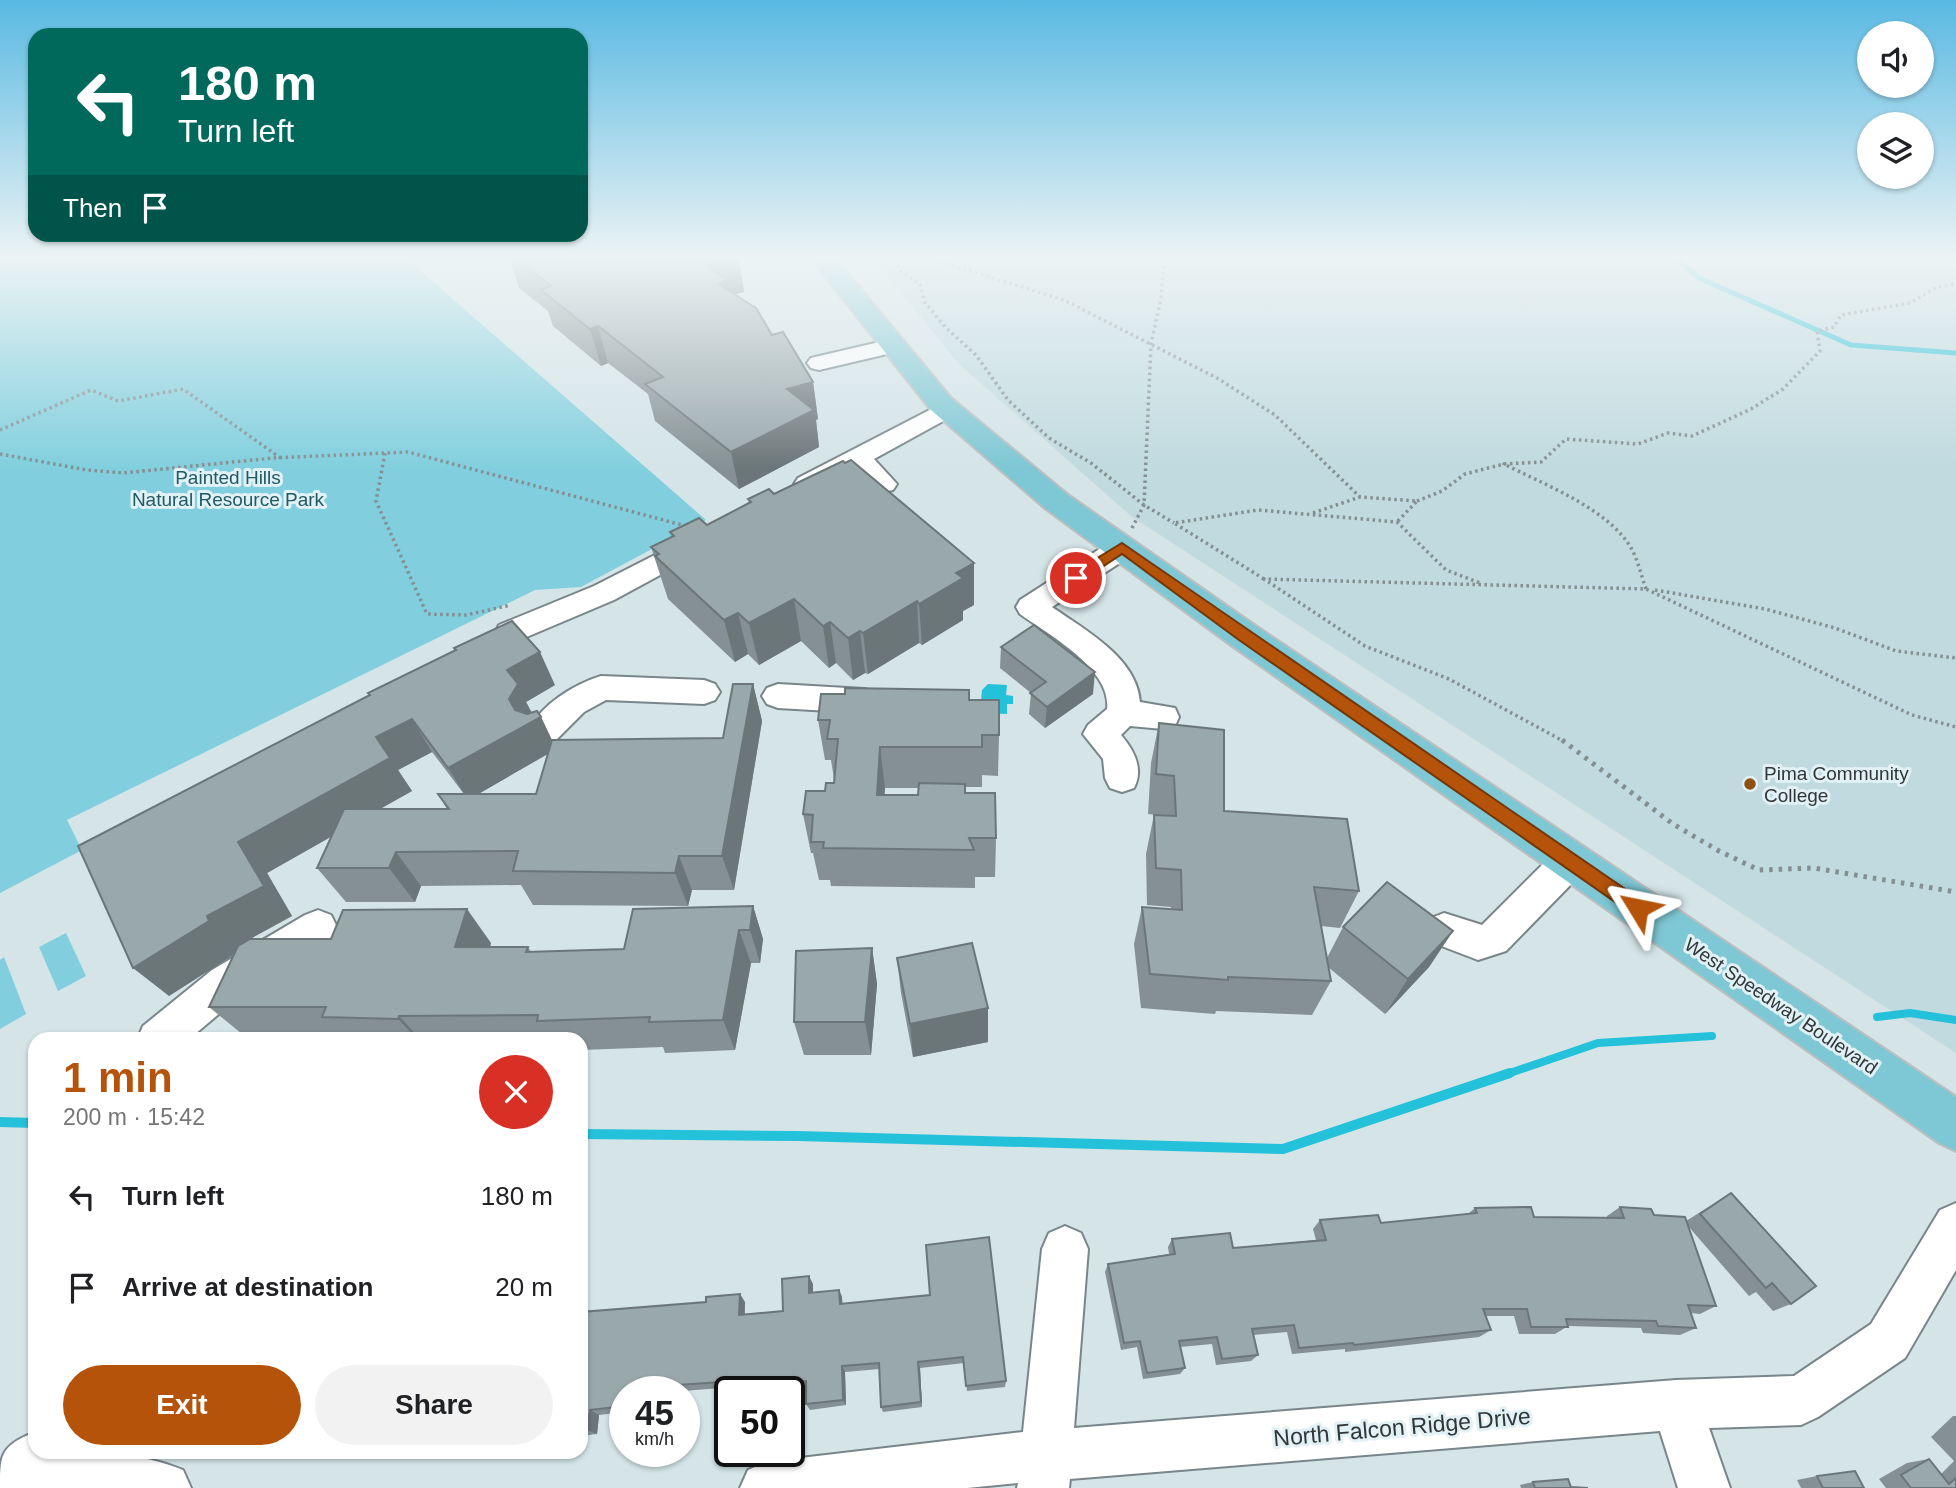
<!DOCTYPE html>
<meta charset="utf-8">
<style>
:root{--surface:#fff;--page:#f2f2f2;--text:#202124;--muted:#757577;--accent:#b45309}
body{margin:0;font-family:Arial,sans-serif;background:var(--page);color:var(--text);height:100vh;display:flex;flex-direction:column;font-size:26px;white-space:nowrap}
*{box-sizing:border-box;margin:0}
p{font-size:23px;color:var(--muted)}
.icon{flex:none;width:38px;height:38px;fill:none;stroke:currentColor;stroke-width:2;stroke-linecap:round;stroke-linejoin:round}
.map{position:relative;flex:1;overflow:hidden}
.sheet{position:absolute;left:28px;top:1032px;width:560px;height:427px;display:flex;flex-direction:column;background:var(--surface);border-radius:21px;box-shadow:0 2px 5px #0004}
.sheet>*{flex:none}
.guide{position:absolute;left:28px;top:28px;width:560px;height:214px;border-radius:21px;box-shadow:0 2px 5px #0004;background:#00695c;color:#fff;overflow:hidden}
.fabs{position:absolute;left:1857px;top:21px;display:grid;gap:14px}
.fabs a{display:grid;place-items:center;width:77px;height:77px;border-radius:50%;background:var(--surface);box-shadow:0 2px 5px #0004;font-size:35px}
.speed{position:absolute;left:609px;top:1376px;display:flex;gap:14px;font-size:35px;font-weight:700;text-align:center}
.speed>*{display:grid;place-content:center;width:91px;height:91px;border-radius:50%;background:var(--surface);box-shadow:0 2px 5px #0004;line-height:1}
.speed small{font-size:18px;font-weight:400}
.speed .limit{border:4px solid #111;border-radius:10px;background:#fff;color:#111}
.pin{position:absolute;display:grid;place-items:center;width:60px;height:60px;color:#fff;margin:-30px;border:4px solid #fff;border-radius:50%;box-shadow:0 2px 7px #0007}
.me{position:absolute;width:77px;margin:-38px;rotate:305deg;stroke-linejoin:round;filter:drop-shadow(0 0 5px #0008)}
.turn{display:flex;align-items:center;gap:24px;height:147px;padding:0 35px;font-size:32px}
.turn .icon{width:91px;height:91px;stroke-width:2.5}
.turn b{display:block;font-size:49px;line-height:60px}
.then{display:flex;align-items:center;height:66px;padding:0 35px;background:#0003;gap:14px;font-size:26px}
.round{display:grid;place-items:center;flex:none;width:74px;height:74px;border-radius:37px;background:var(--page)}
.headline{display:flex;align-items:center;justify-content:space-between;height:119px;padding:0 35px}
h1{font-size:42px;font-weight:700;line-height:52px;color:var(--accent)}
.button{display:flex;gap:14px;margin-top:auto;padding:14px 35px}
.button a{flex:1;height:80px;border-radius:42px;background:var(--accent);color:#fff;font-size:28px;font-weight:700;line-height:80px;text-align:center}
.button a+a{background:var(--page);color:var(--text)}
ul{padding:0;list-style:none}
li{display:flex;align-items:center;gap:21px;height:91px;padding:0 35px}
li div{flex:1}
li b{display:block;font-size:26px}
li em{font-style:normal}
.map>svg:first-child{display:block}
.built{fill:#c0dadf}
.green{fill:#81cfde}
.water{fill:#24c1da}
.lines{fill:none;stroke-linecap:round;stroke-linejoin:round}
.stream-far2{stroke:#24c1da;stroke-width:5}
.stream-far1{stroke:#24c1da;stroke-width:8}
.stream{stroke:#24c1da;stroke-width:10}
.minor-casing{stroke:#78868a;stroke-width:4}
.major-casing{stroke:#bdbfbf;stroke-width:4}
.path-far1{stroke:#848f91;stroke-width:3.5;stroke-dasharray:2.5 3.5;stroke-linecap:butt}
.path{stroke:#848f91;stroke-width:5;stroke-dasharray:3.5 6;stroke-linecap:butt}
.minor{fill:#fff;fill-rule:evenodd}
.major{fill:#7ec7d4;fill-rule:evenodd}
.wall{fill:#849093;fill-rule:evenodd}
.shaded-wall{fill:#6b7678}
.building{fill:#99a8ab;stroke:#6b7678;stroke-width:2}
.route{fill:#b45309;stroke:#753606;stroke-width:2}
.poi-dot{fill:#8d5210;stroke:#e1f1f5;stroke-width:2.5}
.labels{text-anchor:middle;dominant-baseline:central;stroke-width:6;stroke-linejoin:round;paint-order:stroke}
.park-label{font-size:19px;fill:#215b65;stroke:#e1f1f5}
.poi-label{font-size:19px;fill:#313738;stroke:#e1f1f5;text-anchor:start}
.street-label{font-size:19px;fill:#313738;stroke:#e1f1f5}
.near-street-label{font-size:23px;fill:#313738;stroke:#e1f1f5}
</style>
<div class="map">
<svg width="1956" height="1488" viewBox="0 0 1956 1488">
<rect width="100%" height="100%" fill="#d4e4e7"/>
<polygon class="built" points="874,260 1956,260 1956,1053 1131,516 959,364"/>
<g class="green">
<polygon points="0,260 408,260 706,520 581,587 535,590 67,820 82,850 0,893"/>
<polygon points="66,933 86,976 58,991 39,947"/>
<polygon points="4,957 26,1014 0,1029 0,960"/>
</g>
<polygon class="water" points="988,684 1007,685 1006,695 1013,696 1013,704 1007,704 1007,714 980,713 982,690"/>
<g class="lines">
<polyline class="stream-far2" points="1678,260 1699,278 1851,345 1956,353"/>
<g class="stream-far1">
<polyline points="1877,1017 1910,1013 1956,1020"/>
<polyline points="1504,1075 1598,1043 1712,1036"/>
</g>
<g class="stream">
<polyline points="0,1122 35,1123"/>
<polyline points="581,1134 797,1136 1283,1149 1510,1073"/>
</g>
<defs>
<g id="minor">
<polygon points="892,339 900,341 904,346 900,351 819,370 811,368 807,363 811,358"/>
<path d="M947,401l9,3 4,5 -4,5 -82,45 23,25 -4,6c-18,5 -26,-8 -39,-21l-47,23 -9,-2 -4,-6 4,-6z"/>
<polygon points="698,533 708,535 712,542 708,549 614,600 510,644 499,641 495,633 499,625 594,586"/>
<path d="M1122,539l10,2 4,7 -4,7 -80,52c33,23 85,51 88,95l35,6 4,9 -4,9 -12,3 -33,-3 -9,9c13,15 23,34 13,53l-12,4 -12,-4 -5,-10 -2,-19 -20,-25 5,-9 19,-16c5,-40 -58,-74 -87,-95l-4,-7 4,-7 92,-59z"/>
<path d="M601,676l103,4 11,4 5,8 -5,8 -11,4 -98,-4 -22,12 -28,28 -12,4 -12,-4 -4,-9c14,-27 45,-46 73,-55z"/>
<polygon points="778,684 864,689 875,692 880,701 875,710 864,713 778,708 767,704 762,696 767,688"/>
<polygon points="1570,846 1583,850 1588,861 1583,872 1506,951 1478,960 1431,942 1425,930 1431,918 1444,913 1482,925 1557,850"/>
<polygon points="318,910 331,915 337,927 331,939 240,996 188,1040 137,1040 143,1026 212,970 305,915"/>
<polygon points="1956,1203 1956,1270 1905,1358 1818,1417 1801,1425 1709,1428 1730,1488 1678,1488 1660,1431 1070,1479 1069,1488 1017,1488 1018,1483 967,1488 740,1488 748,1470 766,1462 1023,1432 1042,1249 1049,1233 1065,1226 1081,1233 1088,1249 1074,1428 1676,1380 1794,1376 1871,1324 1940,1210"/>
<path d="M28,1435l7,1v16c51,0 100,-2 148,18l8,18h-191c0,-30 0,-41 28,-53z"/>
</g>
<polygon id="major" points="812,260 837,260 951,398 1068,495 1257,627 1956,1097 1956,1151 1939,1143 1231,645 1046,509 931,410"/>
</defs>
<use href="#minor" class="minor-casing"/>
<use href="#major" class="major-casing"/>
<g class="path-far1">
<polyline points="894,260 901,271 920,284 924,301 945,327 976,355 1008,400 1049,438 1091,463 1144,505 1174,523"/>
<polyline points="935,260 1064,300 1217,378 1275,415 1360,497"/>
<polyline points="0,430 91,390 118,401 183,389 282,459"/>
<polyline points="385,453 376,501 427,614 466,615 511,605"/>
<polyline points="0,454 87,470 123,473 273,458 408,452 686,526"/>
<polyline points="1417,501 1442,491 1465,474 1504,464"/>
<polyline points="1313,513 1360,497 1417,501 1397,522"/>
<polyline points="1132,528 1144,505 1151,344 1161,299 1164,260"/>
<polyline points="1264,579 1174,523 1258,510 1397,522 1446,570 1480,583"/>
<path d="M1646,589c-5,-14 -8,-29 -15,-41 -22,-39 -88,-64 -127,-84l37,-2 25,-23 72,5 30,-11 24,3 59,-27 32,-20 37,-38 -3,-20 17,-4 7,-12 69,-12 27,-16 19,-3"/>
<polyline points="1655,590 1765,609 1835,628 1896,651 1956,658"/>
<polyline points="1565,742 1449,679 1365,646 1264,579 1646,589 1912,715 1956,727"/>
</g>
<polyline class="path" points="1562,740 1673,824 1719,851 1759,870 1814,868 1956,892"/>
<use href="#minor" class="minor"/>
<use href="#major" class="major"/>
</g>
<g class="wall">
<polygon points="510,260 739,260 744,292 734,294 813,382 818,419 816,420 819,447 739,489 655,421 648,394 608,363 601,366 553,326 548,311 519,288"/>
<polygon points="774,494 974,605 963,611 963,620 922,645 919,643 868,674 865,673 853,680 836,663 829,668 801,641 759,665 748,654 735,662 668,599 651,547 672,537 670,532 707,525 749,503 748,499"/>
<polygon points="1001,647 1093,694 1045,728 1029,714 1031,693 1000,668"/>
<path d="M753,684l9,37 -28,169h-42l-4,16 -155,-1 -12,-20 -100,1 -6,16h-69l-29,-34 15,-32 -65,37 25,43 -42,23 241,4 -1,4h38l3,5 93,-3 129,-43 10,33 -3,24h-9l-16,87 -70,3 -2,-6 -82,3v-10h-235l-2,-2h-97l-38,-31 25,-53 -65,42 201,-301 185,-10 -29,17 6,11 9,4 11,23 171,-2zM432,752l32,42h-26l9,15h-68l33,-18 -14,-21zM548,754l-12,40h-58z"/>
<path d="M969,700l30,35 -1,41 -16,-1v12h-17v6l31,45 -1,39h-20v11l-144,-2 -1,-6h-11l-6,-27h-2l-8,-39 31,-31v-4l-3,-19h-6l-7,-40zM885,788h33v7h-34z"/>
<polygon points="1159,723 1224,811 1359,891 1340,928 1321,926 1327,958 1343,927 1453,931 1429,967 1385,1014 1328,967 1331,981 1312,1015 1216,1011 1215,1014 1141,1008 1134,944 1142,907 1171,910 1171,907 1147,905 1146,854 1154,815 1157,815 1148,814 1151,763"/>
<polygon points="872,948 877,984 871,1055 804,1055 794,1022"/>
<polygon points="897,958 988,1042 913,1057 901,993"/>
<polygon points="1731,1193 1791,1304 1773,1311 1756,1292 1749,1296 1688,1226 1716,1306 1700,1314 1691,1313 1696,1328 1680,1335 1643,1333 1641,1328 1568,1326 1555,1334 1519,1334 1514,1316 1486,1316 1491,1330 1479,1337 1345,1352 1345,1349 1292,1354 1287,1332 1253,1335 1258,1355 1251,1361 1216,1365 1212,1344 1180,1347 1185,1368 1180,1374 1143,1379 1137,1347 1121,1350 1105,1272 1108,1264 1169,1254 1168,1247 1172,1239 1233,1248 1316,1240 1313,1229 1320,1220 1381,1223 1468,1214 1475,1208 1534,1217 1607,1218 1607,1216 1620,1207 1654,1215 1686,1221"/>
<polygon points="813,1284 813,1293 839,1290 842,1297 842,1304 930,1295 1006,1381 1005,1387 967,1391 964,1363 920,1368 922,1407 883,1412 881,1407 879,1369 845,1372 846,1405 810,1410 806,1404 806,1387 766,1391 730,1391 730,1420 725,1421 719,1416 721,1388 683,1391 625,1391 625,1412 599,1415 597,1434 581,1436 581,1312 745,1302 745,1315 783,1311"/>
<polygon points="1953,1416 1956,1416 1956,1488 1886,1488 1879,1479 1907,1463 1929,1459 1941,1474 1954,1461 1931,1437"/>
<polygon points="1817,1476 1864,1488 1801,1488 1797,1480"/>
<polygon points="1533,1482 1571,1487 1588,1488 1521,1488 1520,1485"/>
</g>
<g class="shaded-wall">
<polygon points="720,260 739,260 744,292 713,299 706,264"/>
<polygon points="598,326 608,363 601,366 590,329"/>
<polygon points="813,382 818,419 816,420 819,447 739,489 731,452 787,389"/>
<polygon points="974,563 974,605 963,611 963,620 922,645 919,604 956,573"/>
<polygon points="794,599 801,641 759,665 749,623"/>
<polygon points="917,601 919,643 868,674 863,633"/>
<polygon points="738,613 748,654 735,662 724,620"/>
<polygon points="830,622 836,663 829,668 823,626"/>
<polygon points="860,631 865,673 853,680 848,638"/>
<polygon points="540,652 555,685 526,702 534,717 541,717 556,749 468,800 448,768 509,699 507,670"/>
<polygon points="1095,672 1093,694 1045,728 1047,707"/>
<polygon points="753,684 762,721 734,890 722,856"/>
<polygon points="412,719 432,752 398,770 412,791 267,873 292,916 239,945 241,950 169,996 133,968 207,916 238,842 376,737"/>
<polygon points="880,747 885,788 882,834 877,795"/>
<polygon points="396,852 421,886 415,902 389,868"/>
<polygon points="679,856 692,890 688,906 675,873"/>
<polygon points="753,906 763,939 760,963 750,930"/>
<polygon points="467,909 491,943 480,980 455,947"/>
<polygon points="739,930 751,963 735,1050 723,1020"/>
<polygon points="1453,931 1429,967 1385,1014 1408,979"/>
<polygon points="872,948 877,984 871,1055 865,1022"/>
<polygon points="988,1008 988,1042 913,1057 910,1024"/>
<polygon points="399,1016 421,1040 418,1040 398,1019"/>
<polygon points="809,1276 813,1284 813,1300 809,1293"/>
<polygon points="839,1290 842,1297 843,1311 840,1304"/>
<polygon points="740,1294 745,1302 744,1322 739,1315"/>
<polygon points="918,1362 920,1368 922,1407 921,1402"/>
<polygon points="842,1366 845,1372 846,1405 843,1400"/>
<polygon points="677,1385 683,1391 676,1391"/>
<polygon points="590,1410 599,1415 597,1434 587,1430"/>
</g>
<g class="building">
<polygon points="518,260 720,260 706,264 727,280 718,284 756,308 772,335 783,332 813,382 787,389 814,410 731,452 645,384 663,377 598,326 590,329 541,290 551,286"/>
<polygon points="851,460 974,563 956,573 963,578 919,604 917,601 863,633 860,631 848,638 830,622 823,626 794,599 749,623 738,613 724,620 655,556 659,554 651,547 674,536 670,532 699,518 707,525 751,502 748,499 769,489 774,494 843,461 845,463"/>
<polygon points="512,621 540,652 507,670 518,684 509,699 515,710 527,714 537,711 541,717 448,768 412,719 376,737 390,758 238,842 264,886 207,916 209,921 133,968 78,846 370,695 368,693 456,650 454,648"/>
<polygon points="1034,625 1095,672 1047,707 1030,693 1046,682 1001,647"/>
<polygon points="733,684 753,684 722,856 679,856 675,873 513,871 518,851 396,852 389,868 317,868 344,809 449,809 438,794 536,794 552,740 723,738"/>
<polygon points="845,688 969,690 969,700 999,700 999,735 982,735 982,747 880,747 877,795 918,795 919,783 965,784 965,793 995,793 996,838 969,838 974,850 823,848 824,842 811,842 813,815 803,814 806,791 825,791 826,783 834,783 838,739 827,739 830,720 818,720 821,694 845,694"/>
<polygon points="1159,723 1224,730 1224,811 1347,819 1359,891 1314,887 1331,981 1228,977 1228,980 1150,974 1142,907 1182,910 1181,870 1156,868 1154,815 1176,816 1174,776 1156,774"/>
<polygon points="1387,882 1453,931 1408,979 1343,927"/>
<polygon points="753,906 750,930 739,930 723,1020 649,1022 650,1017 537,1021 538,1015 399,1016 398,1019 322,1017 326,1007 209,1007 238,946 250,939 331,939 343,910 467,909 455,947 528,947 526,952 624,949 633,909"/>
<polygon points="972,943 988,1008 910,1024 897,958"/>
<polygon points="872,948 865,1022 794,1022 796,951"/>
<polygon points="1731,1193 1816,1286 1791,1304 1772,1283 1766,1288 1700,1214"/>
<polygon points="1531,1207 1534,1217 1624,1218 1620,1207 1651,1209 1654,1215 1685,1217 1716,1306 1688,1305 1696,1328 1658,1326 1656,1321 1566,1319 1568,1327 1531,1327 1527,1309 1483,1309 1491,1330 1354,1345 1353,1343 1299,1348 1294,1325 1252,1329 1258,1355 1222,1359 1217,1337 1179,1341 1185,1368 1147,1373 1140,1341 1124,1343 1108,1264 1175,1254 1172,1239 1230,1233 1233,1248 1326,1240 1320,1220 1378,1215 1381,1223 1477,1213 1475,1208"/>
<polygon points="989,1237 1006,1381 966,1386 963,1357 918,1362 921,1402 881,1407 879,1363 842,1366 843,1400 806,1404 806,1381 759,1386 758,1391 730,1391 730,1414 719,1416 721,1382 677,1385 676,1391 625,1391 625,1406 590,1410 587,1430 581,1430 581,1312 706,1302 706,1297 740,1294 739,1315 783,1311 782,1279 809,1276 809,1293 839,1290 840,1304 930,1295 926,1245"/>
<polygon points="1929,1459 1949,1484 1956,1478 1956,1488 1911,1488 1901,1475"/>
<polygon points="1855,1471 1864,1488 1823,1488 1817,1476"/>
<polygon points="1568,1479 1571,1487 1588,1488 1535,1488 1533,1482"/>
</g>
<linearGradient id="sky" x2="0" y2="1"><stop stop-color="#59b9e2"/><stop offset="0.55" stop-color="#ecf3f4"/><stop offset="1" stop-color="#ecf3f4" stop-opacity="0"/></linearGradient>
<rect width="1956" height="469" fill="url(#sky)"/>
<polygon class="route" points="1122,543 1644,902 1647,908 1644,913 1638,916 1631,913 1239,640 1122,554 1081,581 1071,581 1071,574"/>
<circle class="poi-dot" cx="1750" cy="784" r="7"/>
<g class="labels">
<g class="park-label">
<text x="228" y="477">Painted Hills<tspan x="228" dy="22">Natural Resource Park</tspan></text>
</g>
<g class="poi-label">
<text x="1764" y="773">Pima Community<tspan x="1764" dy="22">College</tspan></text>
</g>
<g class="street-label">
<text transform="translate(1781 1006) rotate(34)">West Speedway Boulevard</text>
</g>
<g class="near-street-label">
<text transform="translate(1402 1427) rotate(-5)">North Falcon Ridge Drive</text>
</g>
</g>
</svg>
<div class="fabs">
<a><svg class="icon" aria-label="sound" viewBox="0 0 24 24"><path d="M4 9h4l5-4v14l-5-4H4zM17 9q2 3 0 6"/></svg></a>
<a><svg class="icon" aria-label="layers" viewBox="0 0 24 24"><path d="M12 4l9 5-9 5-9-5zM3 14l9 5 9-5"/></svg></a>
</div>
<div class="speed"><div>45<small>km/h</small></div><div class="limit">50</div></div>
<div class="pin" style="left:1076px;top:578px;background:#d93025"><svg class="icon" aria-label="arrive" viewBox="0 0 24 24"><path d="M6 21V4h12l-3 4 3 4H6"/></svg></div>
<svg class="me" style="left:1638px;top:908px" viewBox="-20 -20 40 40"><path d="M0-17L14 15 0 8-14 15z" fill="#b45309" stroke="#fff" stroke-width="4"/></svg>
<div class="guide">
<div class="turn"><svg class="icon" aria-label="left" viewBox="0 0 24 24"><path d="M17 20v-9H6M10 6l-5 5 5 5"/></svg><div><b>180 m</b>Turn left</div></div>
<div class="then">Then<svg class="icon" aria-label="arrive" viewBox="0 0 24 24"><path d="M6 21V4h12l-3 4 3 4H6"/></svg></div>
</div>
<section class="sheet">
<div class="headline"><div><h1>1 min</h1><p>200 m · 15:42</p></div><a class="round" style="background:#d93025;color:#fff"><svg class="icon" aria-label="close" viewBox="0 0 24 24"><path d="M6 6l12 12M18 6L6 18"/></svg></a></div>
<ul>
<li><svg class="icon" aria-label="left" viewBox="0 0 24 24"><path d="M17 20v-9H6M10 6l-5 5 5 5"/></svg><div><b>Turn left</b></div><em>180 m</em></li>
<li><svg class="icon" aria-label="arrive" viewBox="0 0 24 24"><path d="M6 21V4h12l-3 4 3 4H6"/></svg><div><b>Arrive at destination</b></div><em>20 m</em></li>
</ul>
<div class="button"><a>Exit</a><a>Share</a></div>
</section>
</div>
